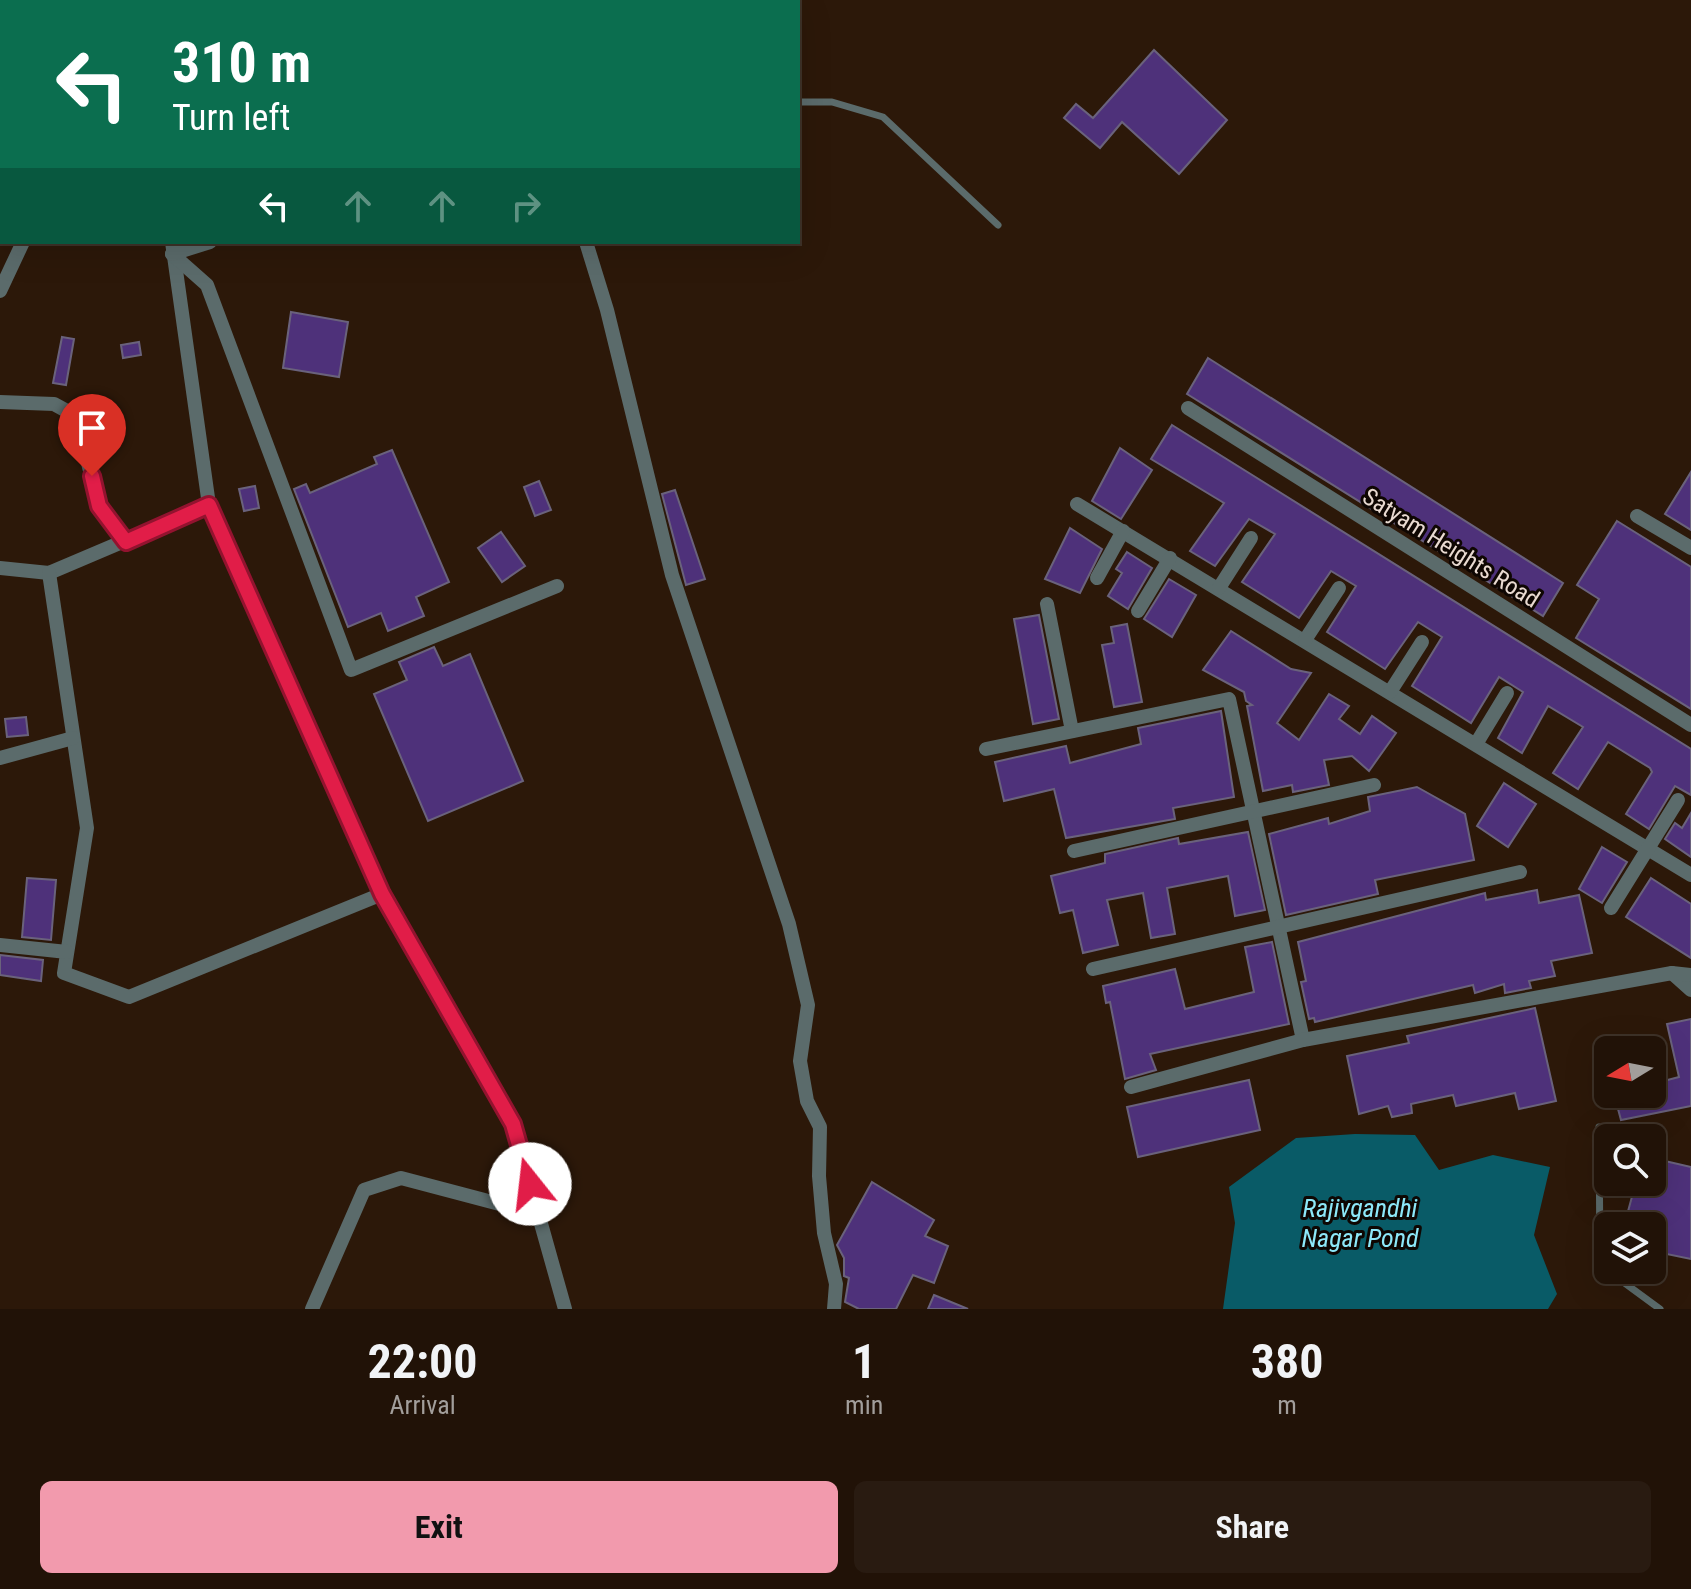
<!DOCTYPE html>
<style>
:root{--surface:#211207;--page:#291b11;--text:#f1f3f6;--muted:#a29e9b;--line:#3e3228;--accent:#f29aad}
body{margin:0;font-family:"Roboto Condensed",sans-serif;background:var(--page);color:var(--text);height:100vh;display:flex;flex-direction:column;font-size:30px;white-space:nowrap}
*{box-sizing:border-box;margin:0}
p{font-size:26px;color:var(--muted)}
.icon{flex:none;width:44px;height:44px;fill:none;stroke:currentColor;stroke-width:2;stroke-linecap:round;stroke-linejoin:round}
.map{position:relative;height:1309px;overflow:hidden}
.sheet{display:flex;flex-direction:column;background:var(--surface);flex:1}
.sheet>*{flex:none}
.banner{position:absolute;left:0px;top:0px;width:800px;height:244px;box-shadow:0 8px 32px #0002,0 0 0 2px var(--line);background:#0b6e4f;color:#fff;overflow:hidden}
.needle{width:52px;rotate:260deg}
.controls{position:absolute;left:1594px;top:1036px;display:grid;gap:16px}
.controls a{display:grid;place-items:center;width:72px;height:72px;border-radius:12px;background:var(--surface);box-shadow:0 8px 32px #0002,0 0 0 2px var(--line);font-size:40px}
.pin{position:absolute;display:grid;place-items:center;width:68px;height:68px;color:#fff;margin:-82px -34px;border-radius:50% 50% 50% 0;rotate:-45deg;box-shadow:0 0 8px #0007}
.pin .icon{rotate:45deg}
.me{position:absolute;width:88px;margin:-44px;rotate:344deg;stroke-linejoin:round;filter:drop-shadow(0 0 6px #0008)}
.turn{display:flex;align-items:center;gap:28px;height:168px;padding:0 40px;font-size:36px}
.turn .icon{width:104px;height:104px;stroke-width:2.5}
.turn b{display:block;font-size:56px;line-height:68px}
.lanes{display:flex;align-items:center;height:76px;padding:0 40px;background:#0003;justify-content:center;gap:40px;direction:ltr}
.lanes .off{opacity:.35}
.eta{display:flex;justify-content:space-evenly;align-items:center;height:136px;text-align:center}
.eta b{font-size:48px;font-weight:700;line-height:56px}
.action{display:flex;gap:16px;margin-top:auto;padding:16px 40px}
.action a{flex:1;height:92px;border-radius:12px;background:var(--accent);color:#111;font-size:32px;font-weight:700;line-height:92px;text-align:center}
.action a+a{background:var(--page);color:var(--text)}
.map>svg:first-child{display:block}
.water{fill:#095b67}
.building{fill:#4e317a;stroke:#6a627c;stroke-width:2}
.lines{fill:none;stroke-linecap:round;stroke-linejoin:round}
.lane{stroke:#5b6b6b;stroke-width:7}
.street{stroke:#5b6b6b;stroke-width:14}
.route-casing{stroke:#92132f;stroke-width:20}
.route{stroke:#e11d48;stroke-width:14}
.labels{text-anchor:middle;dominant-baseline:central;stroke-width:6;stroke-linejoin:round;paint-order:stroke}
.street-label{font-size:24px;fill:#e9dad1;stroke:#0e0602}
.water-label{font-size:26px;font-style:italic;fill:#8de8f9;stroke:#0e0602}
</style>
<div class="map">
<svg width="1691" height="1309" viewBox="0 0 1691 1309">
<rect width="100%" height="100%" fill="#2c1809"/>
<polygon class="water" points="1355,1134 1415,1135 1439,1170 1493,1155 1550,1167 1534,1235 1557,1294 1548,1309 1223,1309 1235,1223 1229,1187 1296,1138"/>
<g class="building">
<polygon points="1154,50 1227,120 1179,174 1122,122 1100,148 1064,118 1076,104 1093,118"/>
<polygon points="291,312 348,322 339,377 283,368"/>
<polygon points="62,337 74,339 66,385 53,383"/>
<polygon points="139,342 141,355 123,358 121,345"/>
<polygon points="1208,358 1563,583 1543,616 1187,394"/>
<polygon points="1172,425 1691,749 1691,795 1675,786 1649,829 1626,814 1652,772 1650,768 1608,742 1578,789 1553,773 1583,727 1548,706 1522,753 1498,738 1523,692 1499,677 1471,723 1436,701 1412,686 1442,637 1418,622 1385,669 1327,632 1356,586 1331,571 1299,618 1266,597 1242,582 1275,534 1249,519 1215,566 1190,551 1224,503 1151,459"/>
<polygon points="1120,448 1152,470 1121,519 1092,501"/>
<polygon points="392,450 449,582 416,597 424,616 388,631 381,613 348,627 294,489 306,484 310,493 377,464 374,457"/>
<polygon points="1691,472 1691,530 1665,514"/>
<polygon points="539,481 551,510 535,516 524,487"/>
<polygon points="255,486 259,508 244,511 239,489"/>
<polygon points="675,490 705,579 686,585 662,494"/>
<polygon points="1617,521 1691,567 1691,709 1576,638 1599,599 1577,585"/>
<polygon points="1070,528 1102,549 1080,593 1045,579"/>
<polygon points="501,532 525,566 502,582 478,548"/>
<polygon points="1127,552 1152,568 1128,609 1108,596 1122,573 1116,569"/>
<polygon points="1169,579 1196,595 1172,637 1144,619"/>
<polygon points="1039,615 1059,719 1033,724 1014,619"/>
<polygon points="1127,624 1142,702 1114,707 1102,645 1114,643 1111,627"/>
<polygon points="1231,631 1291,669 1311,673 1277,723 1299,740 1329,694 1349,706 1339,719 1360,734 1372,716 1396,733 1369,771 1352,756 1324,760 1329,785 1293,792 1292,785 1263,791 1247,706 1252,705 1246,701 1244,692 1203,670"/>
<polygon points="434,647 443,666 470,654 523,781 428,821 374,694 407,680 399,662"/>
<polygon points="1221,711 1234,797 1173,808 1175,819 1066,838 1054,789 1004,801 995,762 1066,746 1070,763 1141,744 1138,728"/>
<polygon points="26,717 28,735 7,737 5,719"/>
<polygon points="1504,783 1536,804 1508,847 1477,826"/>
<polygon points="1417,787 1465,814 1474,860 1375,880 1378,894 1286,915 1269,834 1328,818 1329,824 1370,811 1368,797"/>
<polygon points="1691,813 1691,857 1665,839 1675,823 1682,828"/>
<polygon points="1248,832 1265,910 1235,916 1228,876 1167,888 1175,934 1151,938 1143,893 1107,900 1118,945 1083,953 1073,910 1060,913 1051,876 1105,863 1105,854 1178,838 1179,844"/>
<polygon points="1602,847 1627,862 1602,903 1579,889"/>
<polygon points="27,878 56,880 51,940 22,937"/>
<polygon points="1651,878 1691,904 1691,958 1626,917"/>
<polygon points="1537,890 1539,903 1579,895 1592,953 1551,961 1555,976 1529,981 1531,988 1505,993 1504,984 1475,993 1473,985 1315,1022 1314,1018 1309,1019 1301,982 1306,981 1298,942 1485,893 1486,900"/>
<polygon points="1272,942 1289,1024 1150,1054 1156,1070 1125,1079 1110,1002 1106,1003 1103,986 1175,969 1185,1009 1254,992 1245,947"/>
<polygon points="0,955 43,960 41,981 0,975"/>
<polygon points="1535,1008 1556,1101 1519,1109 1515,1093 1456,1106 1453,1095 1411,1104 1412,1113 1392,1117 1388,1106 1359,1114 1347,1056 1409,1043 1407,1036"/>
<polygon points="1691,1019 1691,1106 1621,1120 1614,1094 1652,1094 1652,1084 1679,1077 1667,1024"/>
<polygon points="1249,1080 1260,1130 1138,1157 1127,1107"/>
<polygon points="1652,1158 1691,1167 1691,1259 1652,1251 1652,1226 1624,1226 1636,1182 1652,1182"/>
<polygon points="872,1182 934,1220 925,1236 948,1246 934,1283 913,1275 896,1309 859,1309 845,1302 849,1278 844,1276 844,1258 837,1245"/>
<polygon points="934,1295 968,1309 928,1309"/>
</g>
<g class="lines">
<g class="lane">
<polyline points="798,102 832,102 883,117 998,225"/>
<polyline points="1599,1127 1600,1265 1660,1309"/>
</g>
<g class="street">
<polyline points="7,2 7,0"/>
<polyline points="180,2 180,0"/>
<polyline points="2,27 2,29"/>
<polyline points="172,242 209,505 382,894 513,1124 565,1309"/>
<polyline points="586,242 607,310 672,575 789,924 808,1005 800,1061 807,1101 820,1127 819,1176 824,1233 836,1284 834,1309"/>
<polyline points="172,254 207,285 351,670 557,586"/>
<polyline points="172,254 210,242"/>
<polyline points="0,291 23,242"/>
<polyline points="0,402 54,404 76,416 99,506 126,542"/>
<polyline points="1188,408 1691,725"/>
<polyline points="1077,504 1691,875"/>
<polyline points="1637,516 1691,548"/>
<polyline points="0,568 49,573 209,505"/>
<polyline points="49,573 87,828 64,973 129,997 382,894"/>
<polyline points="1097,578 1123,531"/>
<polyline points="1219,588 1251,538"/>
<polyline points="1047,604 1072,731"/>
<polyline points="1138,611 1170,558"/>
<polyline points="1305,640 1339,588"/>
<polyline points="1390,692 1422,642"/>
<polyline points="1476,744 1507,693"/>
<polyline points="986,749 1229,699 1303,1040"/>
<polyline points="0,758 73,738"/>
<polyline points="1074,851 1374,785"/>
<polyline points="1611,908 1678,800"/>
<polyline points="0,945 67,952"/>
<polyline points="1093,969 1520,872"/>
<polyline points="1672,973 1691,990"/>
<polyline points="1131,1087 1303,1040 1672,973 1691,975"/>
<polyline points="312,1309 364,1190 401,1178 538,1214"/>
</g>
</g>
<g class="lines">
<defs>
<polyline id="route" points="92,476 99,506 126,542 209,505 382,894 513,1124 530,1184"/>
</defs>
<use href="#route" class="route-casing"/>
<use href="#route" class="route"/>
</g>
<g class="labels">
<g class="street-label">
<text transform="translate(1451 548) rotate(32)">Satyam Heights Road</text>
</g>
<g class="water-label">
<text x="1360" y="1208">Rajivgandhi<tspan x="1360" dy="30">Nagar Pond</tspan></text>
</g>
</g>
</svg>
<div class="controls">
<a><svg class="needle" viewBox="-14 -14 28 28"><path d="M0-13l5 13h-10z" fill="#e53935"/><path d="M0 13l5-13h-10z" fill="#a29e9b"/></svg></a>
<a><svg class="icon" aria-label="search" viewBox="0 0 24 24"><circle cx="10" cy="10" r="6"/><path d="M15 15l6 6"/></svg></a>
<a><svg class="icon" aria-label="layers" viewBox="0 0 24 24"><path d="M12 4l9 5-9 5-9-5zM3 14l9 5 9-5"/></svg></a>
</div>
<div class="pin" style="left:92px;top:476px;background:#d93025"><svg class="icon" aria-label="arrive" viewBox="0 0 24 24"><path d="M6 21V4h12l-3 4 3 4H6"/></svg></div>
<svg class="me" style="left:530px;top:1184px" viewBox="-20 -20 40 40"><circle r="19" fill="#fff"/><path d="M0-13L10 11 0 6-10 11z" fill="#e11d48"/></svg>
<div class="banner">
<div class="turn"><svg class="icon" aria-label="left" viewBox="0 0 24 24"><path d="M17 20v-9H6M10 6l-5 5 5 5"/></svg><div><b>310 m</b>Turn left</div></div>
<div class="lanes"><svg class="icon" aria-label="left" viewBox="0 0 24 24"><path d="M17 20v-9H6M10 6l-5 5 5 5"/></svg><svg class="icon off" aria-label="ahead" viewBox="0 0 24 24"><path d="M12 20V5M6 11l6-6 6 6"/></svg><svg class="icon off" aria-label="ahead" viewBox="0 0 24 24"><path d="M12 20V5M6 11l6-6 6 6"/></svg><svg class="icon off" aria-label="right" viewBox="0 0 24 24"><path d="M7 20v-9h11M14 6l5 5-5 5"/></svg></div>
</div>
</div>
<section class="sheet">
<div class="eta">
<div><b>22:00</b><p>Arrival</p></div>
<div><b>1</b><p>min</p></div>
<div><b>380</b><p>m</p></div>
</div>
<div class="action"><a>Exit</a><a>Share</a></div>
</section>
